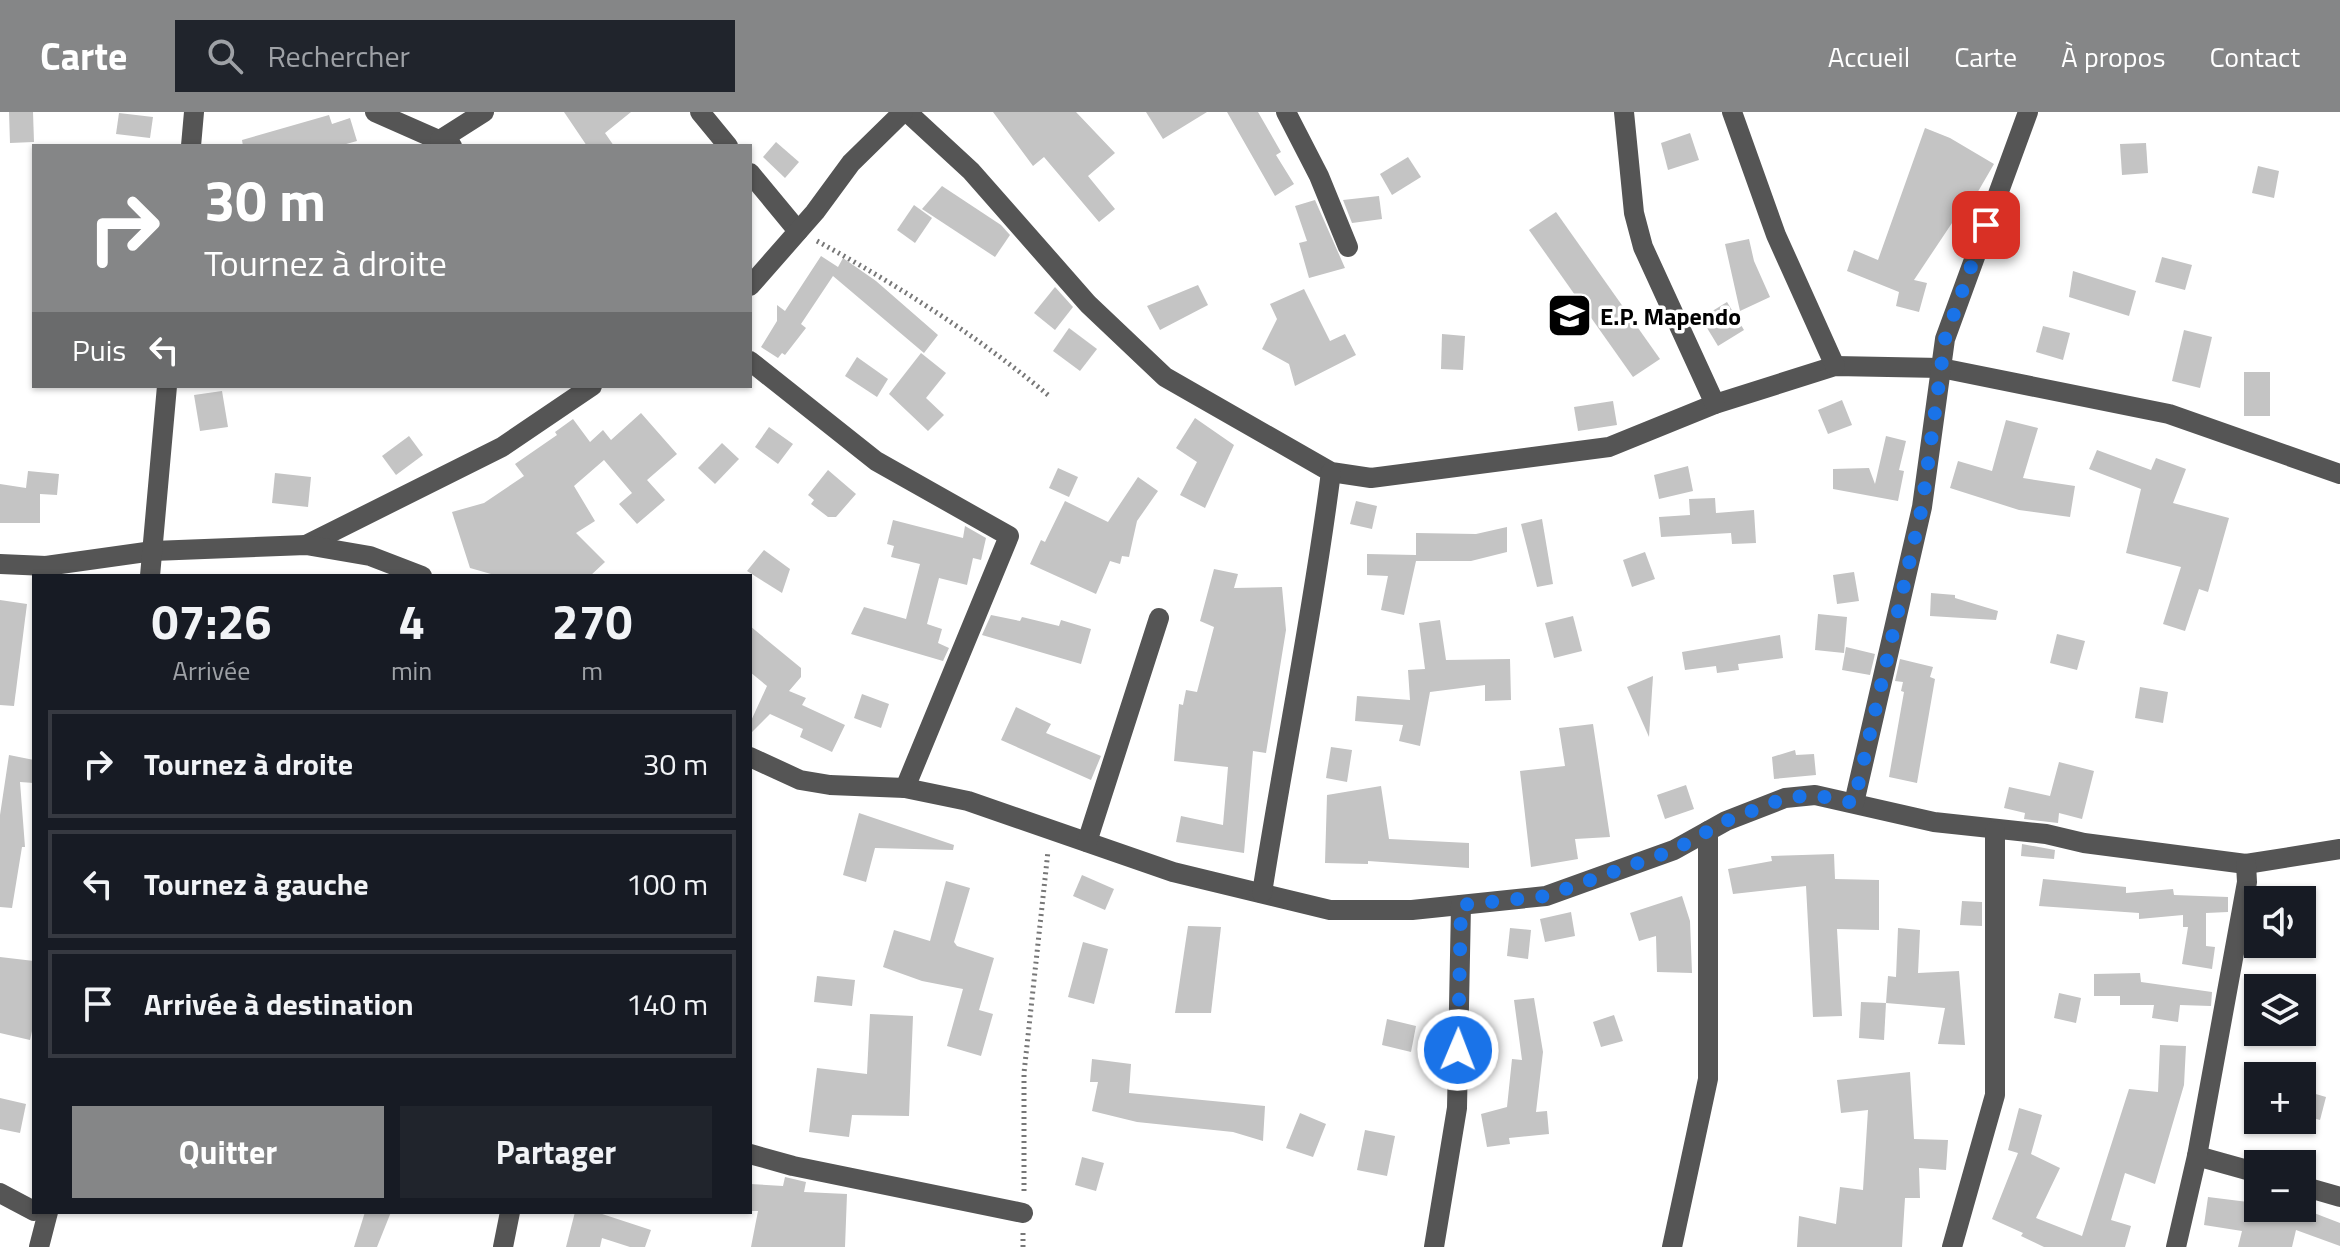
<!DOCTYPE html>
<html lang="fr">
<meta charset="utf-8">
<style>
:root{--surface:#171b24;--page:#20242c;--text:#f1f3f6;--muted:#9ea1a6;--line:#363941;--accent:#858687}
body{margin:0;font-family:"Titillium Web",sans-serif;background:var(--page);color:var(--text);height:100vh;display:flex;flex-direction:column;font-size:30px;white-space:nowrap}
*{box-sizing:border-box;margin:0}
p{font-size:26px;color:var(--muted)}
.icon{flex:none;width:44px;height:44px;fill:none;stroke:currentColor;stroke-width:2;stroke-linecap:round;stroke-linejoin:round}
.map{position:relative;flex:1;overflow:hidden}
.panel{position:absolute;left:32px;top:462px;width:720px;height:640px;display:flex;flex-direction:column;background:var(--surface);border-radius:0px;box-shadow:0 2px 6px #0004}
.panel>*{flex:none}
.hud{position:absolute;left:32px;top:32px;width:720px;height:244px;border-radius:0px;box-shadow:0 2px 6px #0004;background:#858687;color:#fff;overflow:hidden}
.buttons{position:absolute;left:2244px;top:774px;display:grid;gap:16px}
.buttons a{display:grid;place-items:center;width:72px;height:72px;border-radius:0px;background:var(--surface);box-shadow:0 2px 6px #0004;font-size:40px}
.pin{position:absolute;display:grid;place-items:center;width:68px;height:68px;color:#fff;margin:-34px;border-radius:16px;box-shadow:0 4px 12px #0006}
.me{position:absolute;width:88px;margin:-44px;rotate:1deg;stroke-linejoin:round;filter:drop-shadow(0 0 6px #0008)}
.turn{display:flex;align-items:center;gap:28px;height:168px;padding:0 40px;font-size:36px}
.turn .icon{width:104px;height:104px;stroke-width:2.5}
.turn b{display:block;font-size:56px;line-height:68px}
.then{display:flex;align-items:center;height:76px;padding:0 40px;background:#0003;gap:16px;font-size:30px}
.eta{display:flex;justify-content:space-evenly;align-items:center;height:136px;text-align:center}
.eta b{font-size:48px;font-weight:700;line-height:56px}
.cta{display:flex;gap:16px;margin-top:auto;padding:16px 40px}
.cta a{flex:1;height:92px;border-radius:0px;background:var(--accent);color:#fff;font-size:32px;font-weight:700;line-height:92px;text-align:center}
.cta a+a{background:var(--page);color:var(--text)}
ul{padding:0;list-style:none}
li{display:flex;align-items:center;gap:24px;height:108px;margin:0 16px 12px;padding:0 24px;border:4px solid var(--line);border-radius:0px}
li div{flex:1}
li b{display:block;font-size:30px}
li em{font-style:normal}
header{display:flex;align-items:center;gap:48px;box-sizing:border-box;height:112px;padding:0 40px;background:var(--accent);color:#fff}
header strong{font-size:38px}
nav{display:flex;gap:44px;margin-inline-start:auto;font-size:28px}
.search{width:560px;height:72px;background:var(--page);display:flex;align-items:center;gap:20px;box-sizing:border-box;padding:0 28px;border-radius:0px;color:var(--muted);font-size:30px}
.map>svg:first-child{display:block}
.building{fill:#c4c4c4}
.lines{fill:none;stroke-linecap:round;stroke-linejoin:round}
.path{stroke:#777;stroke-width:5;stroke-dasharray:2 4;stroke-linecap:butt}
.minor{stroke:#555;stroke-width:20}
.route{stroke:#1a73e8;stroke-width:14;stroke-dasharray:0 25.2}
.labels{text-anchor:middle;dominant-baseline:central;stroke-width:7;stroke-linejoin:round;paint-order:stroke}
.poi-label{font-size:24px;font-weight:bold;fill:#000;stroke:#fff;text-anchor:start}
</style>
<header>
<strong>Carte</strong>
<div class="search"><svg class="icon" aria-label="search" viewBox="0 0 24 24"><circle cx="10" cy="10" r="6"/><path d="M15 15l6 6"/></svg>Rechercher</div>
<nav><a>Accueil</a><a>Carte</a><a>À propos</a><a>Contact</a></nav>
</header>
<div class="map">
<svg width="2340" height="1135" viewBox="0 0 2340 1135">
<rect width="100%" height="100%" fill="#fff"/>
<g class="building">
<polygon points="9,0 33,0 34,30 10,31"/>
<polygon points="564,0 631,0 605,21 614,34 587,34"/>
<polygon points="993,0 1076,0 1115,41 1088,64 1115,97 1099,110 1044,45 1033,54"/>
<polygon points="1146,0 1207,0 1163,27"/>
<polygon points="1227,0 1258,0 1281,40 1276,43 1294,72 1275,84"/>
<polygon points="119,1 153,5 150,26 116,22"/>
<polygon points="329,3 332,12 350,6 357,29 339,34 243,34 242,28"/>
<polygon points="1925,16 1950,26 1994,52 1976,83 1972,81 1914,168 1927,171 1919,200 1896,194 1899,180 1847,159 1854,138 1878,148"/>
<polygon points="1690,21 1699,48 1668,58 1661,31"/>
<polygon points="776,30 799,50 785,66 763,45"/>
<polygon points="2146,31 2148,61 2122,63 2120,32"/>
<polygon points="1408,45 1421,65 1392,83 1380,62"/>
<polygon points="2258,54 2279,59 2274,86 2252,81"/>
<polygon points="942,74 1001,113 1010,123 995,145 922,97"/>
<polygon points="1379,84 1382,107 1352,111 1343,88"/>
<polygon points="1315,88 1345,156 1309,166 1299,131 1307,129 1295,94"/>
<polygon points="914,93 932,106 915,131 897,118"/>
<polygon points="1556,100 1660,247 1633,265 1529,118"/>
<polygon points="1749,127 1754,149 1770,185 1740,199 1725,132"/>
<polygon points="821,144 838,155 843,146 876,169 938,223 924,241 833,164 801,212 806,216 785,243 782,241 778,246 761,235 777,209 777,193 785,199"/>
<polygon points="2162,145 2192,153 2185,178 2155,170"/>
<polygon points="2073,159 2136,179 2129,204 2069,185"/>
<polygon points="1198,173 1208,193 1160,218 1147,194"/>
<polygon points="1055,175 1073,195 1055,218 1034,201"/>
<polygon points="1304,177 1330,229 1345,222 1356,243 1295,274 1289,252 1262,237 1277,207 1270,192"/>
<polygon points="1727,190 1744,218 1718,234 1701,206"/>
<polygon points="2043,214 2070,221 2063,248 2036,240"/>
<polygon points="1069,216 1097,237 1080,259 1053,239"/>
<polygon points="2184,218 2212,225 2200,276 2172,269"/>
<polygon points="1442,222 1465,224 1463,258 1441,257"/>
<polygon points="921,241 946,261 926,286 944,303 928,319 889,282"/>
<polygon points="857,245 888,267 877,285 845,264"/>
<rect x="2244" y="260" width="26" height="44"/>
<polygon points="222,279 228,315 200,319 194,283"/>
<polygon points="1842,288 1852,313 1828,322 1818,298"/>
<polygon points="1613,289 1617,313 1578,319 1574,295"/>
<polygon points="641,301 677,342 647,368 665,388 637,412 619,392 632,381 604,348 574,374 595,409 576,421 605,450 590,464 498,464 470,456 452,400 484,391 524,364 515,352 557,323 555,320 573,307 590,330 603,318 611,328"/>
<polygon points="1195,306 1234,333 1205,396 1180,383 1197,350 1176,336"/>
<polygon points="2006,308 2038,316 2023,366 2075,374 2070,405 2019,398 1950,376 1958,349 1992,359"/>
<polygon points="769,315 793,332 778,352 755,335"/>
<polygon points="409,324 423,343 396,363 382,344"/>
<polygon points="1886,324 1906,329 1899,358 1904,359 1898,389 1833,377 1833,357 1869,356 1875,372"/>
<polygon points="722,331 739,347 715,372 698,356"/>
<polygon points="2097,338 2151,358 2156,346 2186,357 2173,391 2229,406 2208,480 2199,477 2185,519 2163,512 2181,455 2126,441 2141,377 2089,357"/>
<polygon points="1688,354 1693,379 1659,387 1654,363"/>
<polygon points="1058,356 1078,365 1069,385 1049,376"/>
<polygon points="828,358 856,382 836,405 828,405 811,392 814,388 808,383"/>
<polygon points="28,359 59,362 57,383 40,382 40,411 0,411 0,372 26,376"/>
<polygon points="275,361 311,365 308,395 272,391"/>
<polygon points="1138,365 1158,379 1137,409 1129,445 1122,444 1120,452 1110,449 1096,482 1030,452 1041,428 1045,430 1065,389 1108,410"/>
<polygon points="1715,386 1716,401 1754,398 1756,431 1732,432 1731,421 1661,425 1659,405 1690,403 1689,387"/>
<polygon points="1356,389 1377,394 1372,417 1350,412"/>
<polygon points="1542,407 1553,472 1537,475 1521,412"/>
<polygon points="893,408 963,426 965,414 986,426 981,448 973,446 967,473 939,466 927,512 942,517 938,531 949,536 943,549 851,522 864,495 906,507 920,452 891,445 894,434 887,432"/>
<polygon points="1507,415 1507,440 1471,449 1416,449 1404,503 1381,498 1388,464 1367,463 1367,442 1416,443 1416,421 1476,422"/>
<polygon points="764,438 790,457 782,481 747,459"/>
<polygon points="1645,440 1655,467 1632,475 1623,448"/>
<polygon points="1214,457 1238,462 1234,476 1282,475 1286,518 1266,641 1253,639 1244,741 1176,730 1181,704 1223,713 1228,655 1174,649 1179,592 1183,593 1186,578 1197,580 1214,515 1200,509"/>
<polygon points="1854,460 1859,489 1837,492 1833,463"/>
<polygon points="1931,481 1955,483 1955,486 1998,499 1996,508 1930,504"/>
<polygon points="0,488 27,492 14,594 0,593"/>
<polygon points="1818,502 1847,505 1844,541 1815,538"/>
<polygon points="991,503 1020,509 1022,505 1059,514 1061,508 1091,517 1081,552 982,523"/>
<polygon points="1573,504 1582,539 1554,546 1545,511"/>
<polygon points="1440,508 1446,548 1510,547 1511,588 1485,589 1485,573 1430,580 1420,634 1399,629 1403,613 1355,609 1357,584 1410,588 1408,558 1425,557 1419,511"/>
<polygon points="750,514 801,556 801,565 789,579 806,586 802,593 845,613 832,640 800,625 803,617 770,602 750,622 750,611 767,574 750,560"/>
<polygon points="2057,522 2085,529 2077,558 2050,551"/>
<polygon points="1780,523 1783,546 1738,552 1739,558 1717,561 1716,554 1685,558 1682,540"/>
<polygon points="1846,535 1875,542 1870,563 1842,558"/>
<polygon points="1900,547 1933,555 1930,565 1935,567 1917,671 1889,665 1904,580 1901,579 1903,570 1895,569"/>
<polygon points="1653,564 1649,625 1627,575"/>
<polygon points="2140,575 2168,580 2163,611 2135,606"/>
<polygon points="862,582 889,592 881,616 854,606"/>
<polygon points="1016,595 1051,612 1046,621 1101,644 1091,668 1001,628"/>
<polygon points="1593,612 1610,725 1575,727 1578,747 1531,755 1520,659 1565,654 1559,616"/>
<polygon points="1331,635 1352,638 1347,670 1326,666"/>
<polygon points="1795,638 1796,643 1814,642 1816,663 1774,667 1772,645"/>
<polygon points="9,643 34,648 34,671 20,670 25,735 22,735 12,796 0,795 0,703"/>
<polygon points="2059,650 2094,659 2082,707 2059,701 2058,711 2024,707 2025,701 2004,696 2009,675 2050,684"/>
<polygon points="1686,673 1694,697 1665,707 1657,683"/>
<polygon points="1381,674 1389,727 1469,731 1469,756 1368,749 1368,752 1325,751 1327,683"/>
<polygon points="859,701 954,733 953,738 875,736 866,770 843,763"/>
<polygon points="2022,732 2055,738 2054,747 2021,744"/>
<polygon points="1834,742 1835,767 1879,768 1879,818 1837,817 1842,904 1813,905 1806,774 1733,782 1728,757 1772,749 1771,744"/>
<polygon points="1082,763 1114,777 1105,798 1073,784"/>
<polygon points="2043,767 2126,775 2126,781 2173,777 2174,783 2228,785 2228,800 2206,801 2206,834 2215,835 2212,857 2182,852 2188,815 2183,815 2183,803 2139,807 2139,801 2039,794"/>
<polygon points="946,769 970,776 954,830 957,834 994,846 979,898 993,902 981,944 947,934 963,877 922,869 883,855 894,818 930,829"/>
<polygon points="1682,784 1690,809 1692,861 1657,860 1656,824 1639,829 1630,801"/>
<polygon points="1962,789 1982,790 1982,814 1960,813"/>
<polygon points="1571,800 1575,824 1545,830 1540,807"/>
<polygon points="1188,814 1221,815 1211,901 1175,901"/>
<polygon points="1510,816 1531,818 1528,847 1507,844"/>
<polygon points="1898,816 1920,818 1918,861 1959,859 1965,933 1938,932 1945,896 1886,891 1888,864 1896,865"/>
<polygon points="1083,830 1108,837 1094,892 1068,885"/>
<polygon points="0,845 34,849 34,910 30,928 0,921"/>
<polygon points="2140,861 2141,870 2212,880 2211,894 2180,893 2178,910 2152,906 2154,893 2120,893 2120,884 2094,884 2094,862"/>
<polygon points="817,864 855,868 852,894 814,890"/>
<polygon points="2059,881 2081,886 2076,911 2054,906"/>
<polygon points="1534,886 1543,940 1536,1000 1547,999 1549,1022 1509,1026 1510,1032 1487,1035 1481,1002 1507,995 1512,947 1522,948 1514,888"/>
<polygon points="1861,890 1886,891 1884,928 1859,926"/>
<polygon points="870,902 913,904 909,1004 852,1003 849,1025 809,1020 817,956 867,962"/>
<polygon points="1614,903 1623,929 1601,935 1593,910"/>
<polygon points="1387,907 1416,914 1411,940 1382,933"/>
<polygon points="2160,933 2186,934 2184,973 2155,1072 2125,1061 2111,1108 2131,1114 2125,1135 2044,1135 2021,1124 2023,1121 1992,1107 2018,1041 2008,1038 2019,996 2042,1003 2031,1042 2060,1056 2036,1106 2082,1124 2129,977 2158,980"/>
<polygon points="1092,947 1131,952 1129,981 1265,994 1263,1029 1233,1020 1137,1010 1092,999 1098,970 1090,970"/>
<polygon points="1910,960 1914,1027 1948,1028 1946,1058 1919,1056 1920,1086 1905,1086 1902,1135 1797,1135 1799,1104 1836,1112 1840,1075 1863,1078 1868,998 1841,1001 1837,968"/>
<polygon points="2302,978 2326,985 2320,1008 2302,1003"/>
<polygon points="0,986 26,992 20,1021 0,1017"/>
<polygon points="1300,1001 1326,1012 1313,1045 1286,1036"/>
<polygon points="1365,1018 1395,1024 1387,1064 1357,1058"/>
<polygon points="1082,1045 1104,1051 1096,1079 1075,1073"/>
<polygon points="785,1065 806,1070 804,1080 847,1082 845,1135 751,1135 758,1099 750,1099 750,1072 783,1074"/>
<polygon points="2208,1085 2256,1091 2258,1096 2301,1096 2340,1111 2340,1134 2296,1118 2292,1135 2238,1135 2242,1119 2204,1113"/>
<polygon points="365,1100 391,1100 377,1135 354,1135"/>
<polygon points="575,1100 596,1100 651,1118 645,1135 630,1135 602,1126 600,1135 566,1135"/>
</g>
<g class="lines">
<g class="path">
<path d="M817,129c82,45 159,94 231,154"/>
<polyline points="1024,1079 1024,961 1048,739"/>
<polyline points="1023,1135 1023,1121"/>
</g>
<g class="minor">
<polyline points="375,0 452,34"/>
<polyline points="700,0 728,34"/>
<polyline points="907,0 971,59 1088,192 1165,265 1331,360 1371,366 1609,335 1715,292 1835,254 1941,256 2169,302 2340,362"/>
<polyline points="1286,0 1319,64 1348,135"/>
<polyline points="1624,0 1634,101 1643,135 1715,292"/>
<polyline points="1732,0 1776,123 1835,254"/>
<polyline points="440,28 484,0"/>
<polyline points="191,34 194,0"/>
<polyline points="750,61 798,119"/>
<polyline points="750,174 815,100 851,51 903,0"/>
<polyline points="750,249 876,349 1009,424 905,676"/>
<polyline points="306,433 502,335 592,274"/>
<polyline points="0,452 46,454 153,439 306,433 370,444 422,464"/>
<polyline points="150,464 167,274"/>
<polyline points="750,645 800,668 830,673 905,676 968,689 1173,760 1330,798 1412,798 1546,784 1674,738 1726,709 1785,686 1815,683 1934,710 2046,722 2084,731 2246,752 2340,737"/>
<polyline points="1854,691 1922,395 1945,227 2028,0"/>
<polyline points="1087,730 1159,506"/>
<path d="M1262,781c22,-140 51,-280 69,-421"/>
<polyline points="750,1042 793,1054 1023,1101"/>
<polyline points="2197,1044 2258,1061"/>
<polyline points="2302,1074 2340,1085"/>
<polyline points="0,1081 34,1099"/>
<polyline points="39,1135 48,1100"/>
<polyline points="503,1135 510,1100"/>
<polyline points="1434,1135 1457,996 1461,793"/>
<polyline points="1672,1135 1708,967 1708,719"/>
<polyline points="1952,1135 1995,983 1995,719"/>
<polyline points="2176,1135 2197,1044 2247,770 2246,752"/>
</g>
</g>
<g class="lines">
<polyline class="route" points="1458,938 1461,793 1546,784 1674,738 1726,709 1785,686 1815,683 1854,691 1922,395 1945,227 1986,113"/>
</g>
<defs>
<symbol id="school-square" viewBox="-11 -11 22 22"><rect x="-9" y="-9" width="18" height="18" rx="4" fill="#000" stroke="#fff"/><path d="M0-5L7-2L0 1L-7-2ZM-4 1L0 2.5L4 1V4Q0 6-4 4Z" fill="#fff"/></symbol>
</defs>
<g fill-rule="evenodd">
<use href="#school-square" x="1544" y="178" width="51" height="51"/>
</g>
<g class="labels">
<g class="poi-label">
<text x="1600" y="204">E.P. Mapendo</text>
</g>
</g>
</svg>
<div class="buttons">
<a><svg class="icon" aria-label="sound" viewBox="0 0 24 24"><path d="M4 9h4l5-4v14l-5-4H4zM17 9q2 3 0 6"/></svg></a>
<a><svg class="icon" aria-label="layers" viewBox="0 0 24 24"><path d="M12 4l9 5-9 5-9-5zM3 14l9 5 9-5"/></svg></a>
<a>+</a>
<a>−</a>
</div>
<div class="pin" style="left:1986px;top:113px;background:#d93025"><svg class="icon" aria-label="arrive" viewBox="0 0 24 24"><path d="M6 21V4h12l-3 4 3 4H6"/></svg></div>
<svg class="me" style="left:1458px;top:938px" viewBox="-20 -20 40 40"><circle r="17" fill="#1a73e8" stroke="#fff" stroke-width="3"/><path d="M0-11L8 9 0 5-8 9z" fill="#fff"/></svg>
<div class="hud">
<div class="turn"><svg class="icon" aria-label="right" viewBox="0 0 24 24"><path d="M7 20v-9h11M14 6l5 5-5 5"/></svg><div><b>30 m</b>Tournez à droite</div></div>
<div class="then">Puis<svg class="icon" aria-label="left" viewBox="0 0 24 24"><path d="M17 20v-9H6M10 6l-5 5 5 5"/></svg></div>
</div>
<section class="panel">
<div class="eta">
<div><b>07:26</b><p>Arrivée</p></div>
<div><b>4</b><p>min</p></div>
<div><b>270</b><p>m</p></div>
</div>
<ul>
<li><svg class="icon" aria-label="right" viewBox="0 0 24 24"><path d="M7 20v-9h11M14 6l5 5-5 5"/></svg><div><b>Tournez à droite</b></div><em>30 m</em></li>
<li><svg class="icon" aria-label="left" viewBox="0 0 24 24"><path d="M17 20v-9H6M10 6l-5 5 5 5"/></svg><div><b>Tournez à gauche</b></div><em>100 m</em></li>
<li><svg class="icon" aria-label="arrive" viewBox="0 0 24 24"><path d="M6 21V4h12l-3 4 3 4H6"/></svg><div><b>Arrivée à destination</b></div><em>140 m</em></li>
</ul>
<div class="cta"><a>Quitter</a><a>Partager</a></div>
</section>
</div>
